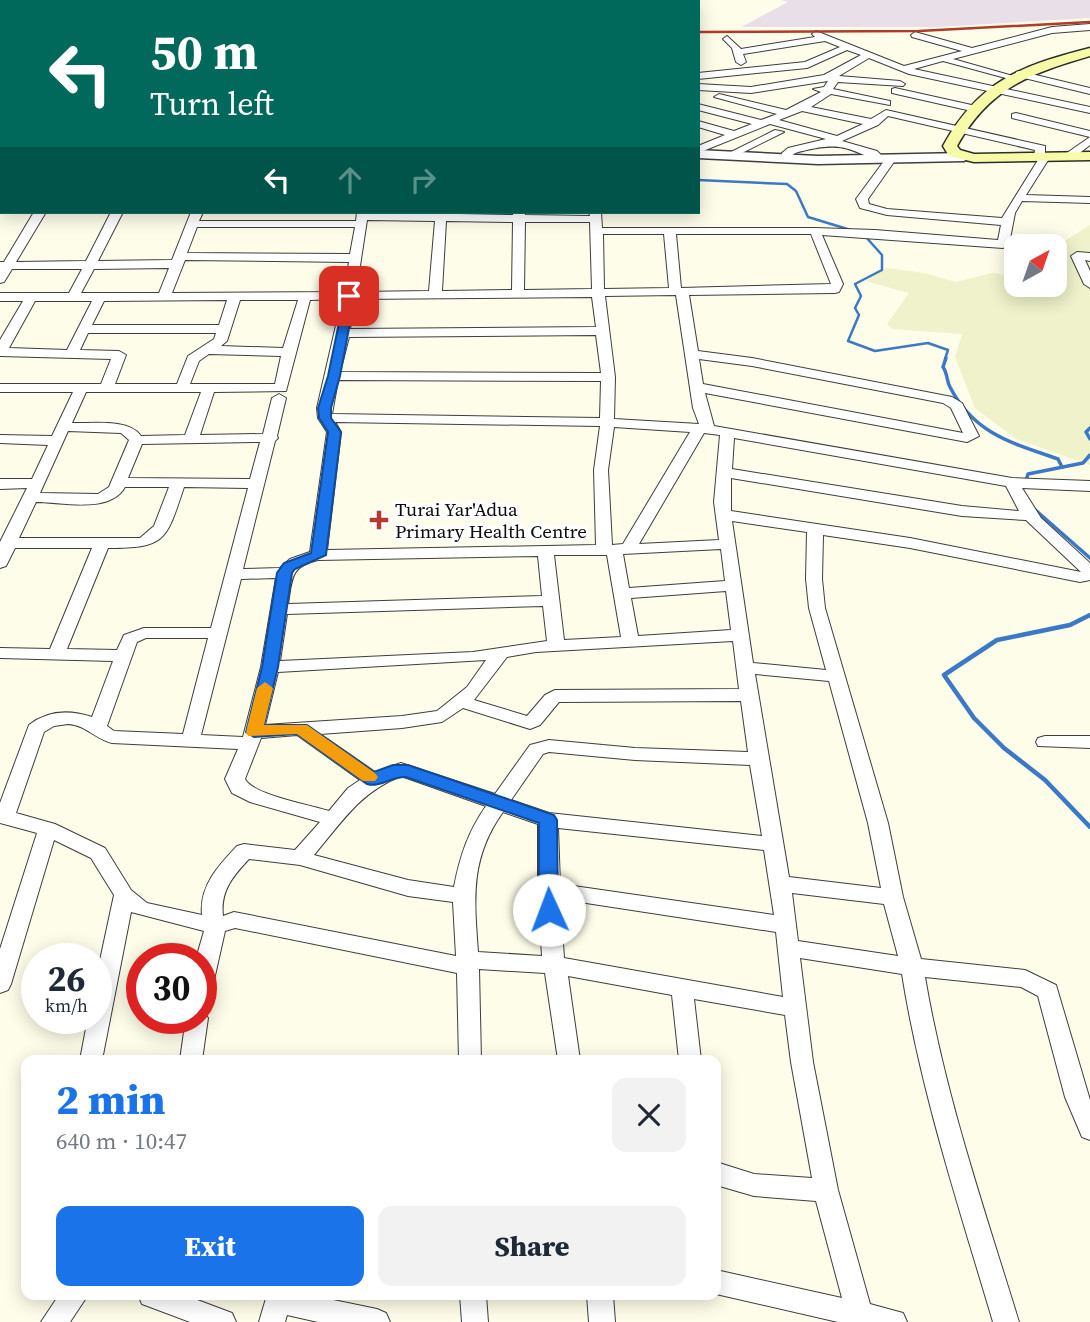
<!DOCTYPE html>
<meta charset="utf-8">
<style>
:root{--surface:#fff;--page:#f2f2f3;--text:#1f2937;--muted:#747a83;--accent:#1a73e8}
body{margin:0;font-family:"Source Serif 4",serif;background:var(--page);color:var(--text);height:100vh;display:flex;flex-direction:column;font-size:26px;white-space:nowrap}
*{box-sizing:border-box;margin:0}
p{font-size:23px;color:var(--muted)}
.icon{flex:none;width:38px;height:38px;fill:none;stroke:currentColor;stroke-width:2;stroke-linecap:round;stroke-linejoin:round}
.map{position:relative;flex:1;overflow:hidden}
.sheet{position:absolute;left:21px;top:1055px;width:700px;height:245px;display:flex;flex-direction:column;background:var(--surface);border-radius:14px;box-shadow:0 4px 18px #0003}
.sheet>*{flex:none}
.banner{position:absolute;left:0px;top:0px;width:700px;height:214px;box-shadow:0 4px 18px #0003;background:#00695c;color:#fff;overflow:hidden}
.needle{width:46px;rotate:40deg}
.controls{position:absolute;left:1004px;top:234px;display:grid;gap:14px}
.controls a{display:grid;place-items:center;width:63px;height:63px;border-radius:14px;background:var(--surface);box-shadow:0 4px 18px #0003;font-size:35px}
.speed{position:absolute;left:21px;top:943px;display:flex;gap:14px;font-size:35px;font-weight:700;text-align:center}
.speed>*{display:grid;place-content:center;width:91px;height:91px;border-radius:50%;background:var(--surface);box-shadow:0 4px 18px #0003;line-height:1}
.speed small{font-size:18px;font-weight:400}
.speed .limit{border:10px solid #d22;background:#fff;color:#111}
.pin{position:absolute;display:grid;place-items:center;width:60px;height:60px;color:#fff;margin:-30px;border-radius:14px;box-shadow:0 4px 10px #0006}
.me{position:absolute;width:77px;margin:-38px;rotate:358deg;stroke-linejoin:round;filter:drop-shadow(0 0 5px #0008)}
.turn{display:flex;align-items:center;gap:24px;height:147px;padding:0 35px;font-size:32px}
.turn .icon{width:91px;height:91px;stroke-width:2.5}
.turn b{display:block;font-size:49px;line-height:60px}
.lanes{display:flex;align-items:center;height:66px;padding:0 35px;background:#0003;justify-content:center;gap:35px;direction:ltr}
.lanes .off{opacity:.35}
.round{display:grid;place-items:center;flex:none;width:74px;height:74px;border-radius:14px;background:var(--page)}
.overview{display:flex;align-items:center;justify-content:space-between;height:119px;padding:0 35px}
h1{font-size:42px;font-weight:800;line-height:52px;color:var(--accent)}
.cta{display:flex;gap:14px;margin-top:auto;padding:14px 35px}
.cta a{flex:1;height:80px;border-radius:14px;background:var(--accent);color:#fff;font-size:28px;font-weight:800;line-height:80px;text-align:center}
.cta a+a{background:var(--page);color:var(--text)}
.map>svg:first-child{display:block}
.industrial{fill:#e9dfe9}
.farmland{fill:#eff2cb}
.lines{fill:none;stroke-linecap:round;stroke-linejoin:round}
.stream-far2{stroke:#3b78c6;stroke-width:2.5}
.stream-far1{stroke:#3b78c6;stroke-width:3.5}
.stream{stroke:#3b78c6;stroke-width:4.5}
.minor-casing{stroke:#3e3e3e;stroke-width:2}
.tertiary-casing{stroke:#3e3e3e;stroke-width:3}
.secondary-casing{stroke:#2d2d2d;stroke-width:3}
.minor{fill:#fff;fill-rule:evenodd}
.tertiary{fill:#fff;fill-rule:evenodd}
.secondary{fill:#f7fba7;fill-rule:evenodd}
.rail{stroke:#b33a2a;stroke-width:2.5}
.route{fill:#1a73e8;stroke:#114b97;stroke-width:2}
.slow{fill:#f59e0b}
.poi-dot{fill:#b33a2a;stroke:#fff;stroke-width:2.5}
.labels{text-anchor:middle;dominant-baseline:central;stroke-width:7;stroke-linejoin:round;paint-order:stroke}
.poi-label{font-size:19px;fill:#0b0b0b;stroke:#fff;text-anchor:start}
</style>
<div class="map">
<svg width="1090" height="1322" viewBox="0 0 1090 1322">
<rect width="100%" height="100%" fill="#fefde9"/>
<g class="industrial">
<polygon points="0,0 302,0 2,2 2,16"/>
<polygon points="781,0 1090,0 1090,18 936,27 741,27 788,2"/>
</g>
<polygon class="farmland" points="1090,225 1090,465 1016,439 975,408 955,357 962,334 892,329 887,324 909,293 865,281 887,268 924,273 956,282 992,273 1017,277 1017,285 1055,285 1055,251 1063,242"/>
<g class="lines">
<g class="stream-far2">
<polyline points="534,0 550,2"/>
<polyline points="698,180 787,184 796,191 808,217 854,231"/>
<polyline points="865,236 882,255 882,270 855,284 861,296 855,308 859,315 848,341 875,351 928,343 948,350 945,359"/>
</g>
<g class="stream-far1">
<path d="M946,358l-3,9c5,7 3,13 7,20 24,47 62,56 108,72l4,8"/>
<polyline points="1090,428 1086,432 1090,439"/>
<polyline points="1025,484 1028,474 1083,463 1090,455"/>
<polyline points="1033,508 1090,558"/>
</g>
<polyline class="stream" points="1090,615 1070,625 997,640 944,675 974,718 1004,748 1045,780 1090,827"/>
<defs>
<g id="minor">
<polygon points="23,0 32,0 22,2"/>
<path d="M1090,24v6l-38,3 -99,26 60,17v4l-70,-19 -29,8 176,38v6l-181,-39 -40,-16 -30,18 61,5 5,3 -2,2 -65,-4 -5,7 57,12v4l-59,-11 -20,13 60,12 15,-9 159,36v8l5,3 -24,38 64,2v6l-68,-2 -7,12 -6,31 -6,4 -181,-13 21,49 -4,8 -4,1 -146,2 9,56 54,7 200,39 10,6 17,33 -12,6 -262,-49 9,33 298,52 78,3v10l-68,-3 19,30 49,45v17l-10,2 -170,-34 -87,-13 -1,44 3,29 63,215 15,74 18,62 104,11 31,15 34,115v40l-8,-3 -17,-40 -27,-101 -17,-9 -96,-10c20,118 59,231 94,345h-26c-34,-115 -72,-229 -91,-348l-102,-16 13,104 25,128 32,114 33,9 4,9h-69l-122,-28v-24l126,28 -26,-97 -62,-5 -38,-11v-23l38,12 58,4 -21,-116 -6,-47 -91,-16 7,61h-22l-7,-65 -104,-19 12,84h-22l-13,-87 -66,-4 2,91h-22l-2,-87 -222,-45 -10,3 -13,58 -3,6 -8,3v-39h-5l8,-28 -73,-19 -29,148h-22l8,-42h8v-39l18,-84 -23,-37 -37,-18 -43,144 -3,6 -8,3v-44l37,-116 -37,-10v-20l29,-78c19,-15 42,-15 63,-8l21,-56 -113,-3v-10l50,1 42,-101h-77l-9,18 -6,2v-26l27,-54 -27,1v-10h32l16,-34 -48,-2v-8l52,1 21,-44h-73v-8h101l10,-25 -111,-3v-16l23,-39h-23v-8h69l13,-24h-70l-8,13 -4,1v-21h4l30,-50h12l-30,50 70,-1 25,-49h12l-25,49 74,-1 19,-48h12l-4,9h157l1,-9 156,3v-3h12v3l65,1 -1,-4h12l1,16h213l60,2 123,10 3,-15 -114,-10 -27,-7 -4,-9 31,-42 4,-1 5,3 -28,40 1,5 18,5 115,9 36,-58 -4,-3 1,-7 -147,-34 -10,9 -36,16 35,10 8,8 -5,3c-31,-13 -38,-20 -73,-12 -9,2 -14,2 -18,10h-8l1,-7 6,-5 38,-9 -56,-15 -72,29v-7l27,-11 -27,-8v-6l36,10 18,-7 -54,-14v-6l63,16 16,-6 -63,-17 5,-3 67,16 35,-18 -8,-3 11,-2 4,-6 -77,12 -53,-3v-6l53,3 73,-12 37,-20 -14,-5 -40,18 -109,11v-6l107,-11 35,-15 -15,-6 -82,13 3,8 -5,3 -5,-3 -4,-14 -9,-9 4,-3 14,13 74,-12 -3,-3 4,-3 88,35 58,-15 -50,-14 -1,-2 4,-3 57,16 80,-21zM802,111l61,13 -26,12 -58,-16zM367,220l68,1 -6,70 -73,1zM446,221l67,1 -1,68 -70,1zM525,222h65l2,67 -68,1zM197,227h158l-5,27 -163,-1zM603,234h61l5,54 -65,1zM676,234h135l20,50 -150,4zM185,260l164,2 -5,30 -172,1zM169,268l-10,25h-78l13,-24zM676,295l17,113 6,16 -85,-5 1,-42 -10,-81zM592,297l4,30 -246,2 5,-30zM342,299l-25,109 1,10 9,14 -17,120 -20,7 -10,9 -37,1 32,-128 3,-3 -1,-2 9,-38 -7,-4 -7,4 -9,36 -63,1 14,-43 72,-1 24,-91zM227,300l-8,25h-127l12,-24zM240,300h58l-15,48 -62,-2 6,-5zM35,301h57l-25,49 -58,-2zM88,333h128l-2,6 -26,17 -11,28h-62l11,-29 -7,-4 -39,-1zM596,335l5,38 -261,-1 9,-35zM209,354l72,2 -6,28h-85l9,-23zM699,359l53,7 191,37 8,5 12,25 -260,-49zM338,380l263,1 -1,37 -268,-4zM86,392h115l-16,43 -44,1c-12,-18 -50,-12 -69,-13zM335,422l265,4 -6,44 2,75 -269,5 14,-118zM614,427l76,5 -67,112 -11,1 -4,-75zM68,431l53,2 8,7 -20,47 -11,7 -58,-1zM704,433l16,2 -6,67 5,38 -80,4zM734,438l272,48 13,25 -57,-5 -230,-37zM260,442l-10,37 -122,-1 14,-34zM731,478l231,38 64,4 55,52 -171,-34 -179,-27zM125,487h44l-15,39 -14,12h-121l17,-36c26,0 74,12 89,-15zM184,487l64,1 -37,140h-67l-20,7 -7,15 -50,-1 41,-101c58,0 58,-7 76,-61zM732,521l75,11 -1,47 3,29 17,62 -73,-7zM721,549l4,32 -96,7 -6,-34zM554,555h53l14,82 -57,3zM538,556l4,40 -254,8c4,-25 2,-38 30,-44zM276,578l-15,89 -18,70 -42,-2 40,-156zM726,591l5,39 -93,6 -7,-38zM543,606l4,35 -74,11 -193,9 7,-47zM146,638h62l-25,96 -69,-3 -7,-5 30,-84zM733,641l6,48 -184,1 -10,5 -18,21 -53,-16 33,-43 29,-5zM486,660l-19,27 -30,24 -35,5 -137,9 13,-53zM755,674l74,7 39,142 13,65 -92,-11zM741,701l7,51 -113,-4 -86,-8 -19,5 -35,49 -94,-31 -26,9 -55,-38 82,-6 40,-6 21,-14 67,21 10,-4 19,-23zM68,724c18,1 27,15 44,19l126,6 -13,30 7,14 18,9 70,20 -25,28 -51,-6 -7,2c-18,19 -38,40 -35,69l-55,-12 -16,-13 -26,-42 -50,-24 -39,-11 28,-81 10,-6zM297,735l63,45 -12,8 -19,23c-19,-6 -76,-16 -84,-32l16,-41zM549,752l86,8 115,5 12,71 -213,-23 -38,-13 32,-46zM401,776l85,30c-18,26 -26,50 -32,81l-46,-7 -94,-25c28,-33 46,-63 87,-79zM503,812l35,12v66l4,66 -64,-4c-4,-54 -8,-94 25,-140zM558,828l206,22 10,65 -214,-31zM249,859l51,6 108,31 45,6 3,54 -222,-44 -11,4c-3,-25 10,-40 26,-57zM792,893l92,11 14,52 -100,-15zM560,899l216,33 7,65 -219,-39z"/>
<polygon points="2,43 2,49 0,50 0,44"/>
<rect x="0" y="66" width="2" height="6"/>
<polygon points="1019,71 1090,88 1090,94 1016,76 1016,72"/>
<polygon points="895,88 976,106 981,109 976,112 892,93 892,89"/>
<polygon points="0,90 2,91 2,97 0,96"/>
<polygon points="1016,113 1090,131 1090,145 1072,159 1064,159 1064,155 1090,137 1012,118 1012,114"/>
<polygon points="0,114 2,114 0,121"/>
<polygon points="775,130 784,132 734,157 725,155"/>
<polygon points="0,157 2,157 0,166"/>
<rect x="0" y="200" width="2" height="6"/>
<polygon points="1077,252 1090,253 1090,261 1085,260 1090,271 1090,288 1084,284 1071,256"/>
<polygon points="1045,736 1090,736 1090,748 1038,746 1036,742 1038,738"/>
<polygon points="201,1010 208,1018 202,1060 180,1060 186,1018 201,1018"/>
<polygon points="59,1295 88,1295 70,1322 41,1322"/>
<polygon points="138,1295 184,1295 232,1313 236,1322 190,1322 142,1304"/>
<polygon points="267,1295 309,1295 377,1309 386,1313 390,1322 318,1322 287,1315 285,1322 259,1322"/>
<polygon points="460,1295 486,1295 488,1322 462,1322"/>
<polygon points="587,1295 613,1295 615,1322 589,1322"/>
</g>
<g id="tertiary">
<rect x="0" y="143" width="2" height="8"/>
<polygon points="698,150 818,156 964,153 970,157 964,161 818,164 698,158"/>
</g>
<path id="secondary" d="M1090,48v8c-61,18 -101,32 -133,90l3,4 14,4 116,-2v8l-116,2 -25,-6 -6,-10c36,-65 77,-80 147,-98z"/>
</defs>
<use href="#minor" class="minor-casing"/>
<use href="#tertiary" class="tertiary-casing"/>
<use href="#secondary" class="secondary-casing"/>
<use href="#minor" class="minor"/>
<use href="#tertiary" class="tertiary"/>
<use href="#secondary" class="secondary"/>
<polyline class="rail" points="698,32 919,31 1090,22"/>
</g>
<path class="route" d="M345,294l10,2 -15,80 -9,32v10l10,14 -15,123 -31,14 -3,4 -14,94 -14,58h43l67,47 19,-7h15l146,50 3,5 1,90 -2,5h-14l-3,-5v-87l-133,-46c-14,-1 -26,11 -39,7l-70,-50 -43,3 -8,-5 16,-65 15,-94 7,-10 27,-10 17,-121 -9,-14 -1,-10 10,-32z"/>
<polygon class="slow" points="265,682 273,688 264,725 307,725 375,773 378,777 375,781 363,781 297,734 248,736 246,732 257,688"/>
<path class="poi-dot" d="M375.5 509.5h7v7h7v7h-7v7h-7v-7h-7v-7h7z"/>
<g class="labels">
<g class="poi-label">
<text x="395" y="509">Turai Yar'Adua<tspan x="395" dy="22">Primary Health Centre</tspan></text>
</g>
</g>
</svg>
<div class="controls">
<a><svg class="needle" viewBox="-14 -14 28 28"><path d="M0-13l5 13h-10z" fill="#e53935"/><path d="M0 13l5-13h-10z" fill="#747a83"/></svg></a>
</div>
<div class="speed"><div>26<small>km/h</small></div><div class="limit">30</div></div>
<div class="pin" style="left:349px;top:296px;background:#d93025"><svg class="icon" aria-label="arrive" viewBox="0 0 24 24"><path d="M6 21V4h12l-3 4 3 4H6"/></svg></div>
<svg class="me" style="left:549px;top:910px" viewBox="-20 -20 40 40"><circle r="19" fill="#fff"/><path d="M0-13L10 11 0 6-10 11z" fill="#1a73e8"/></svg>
<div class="banner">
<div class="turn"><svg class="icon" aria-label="left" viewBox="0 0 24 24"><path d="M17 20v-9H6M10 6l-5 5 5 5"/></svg><div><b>50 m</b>Turn left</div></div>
<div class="lanes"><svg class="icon" aria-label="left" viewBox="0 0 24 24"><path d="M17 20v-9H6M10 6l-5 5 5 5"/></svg><svg class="icon off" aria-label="ahead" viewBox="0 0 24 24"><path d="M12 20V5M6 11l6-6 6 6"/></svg><svg class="icon off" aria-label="right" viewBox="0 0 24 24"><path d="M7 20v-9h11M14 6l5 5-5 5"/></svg></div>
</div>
<section class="sheet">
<div class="overview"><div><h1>2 min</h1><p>640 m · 10:47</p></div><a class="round"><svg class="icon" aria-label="close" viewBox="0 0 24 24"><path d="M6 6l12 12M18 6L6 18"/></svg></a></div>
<div class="cta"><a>Exit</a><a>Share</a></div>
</section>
</div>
